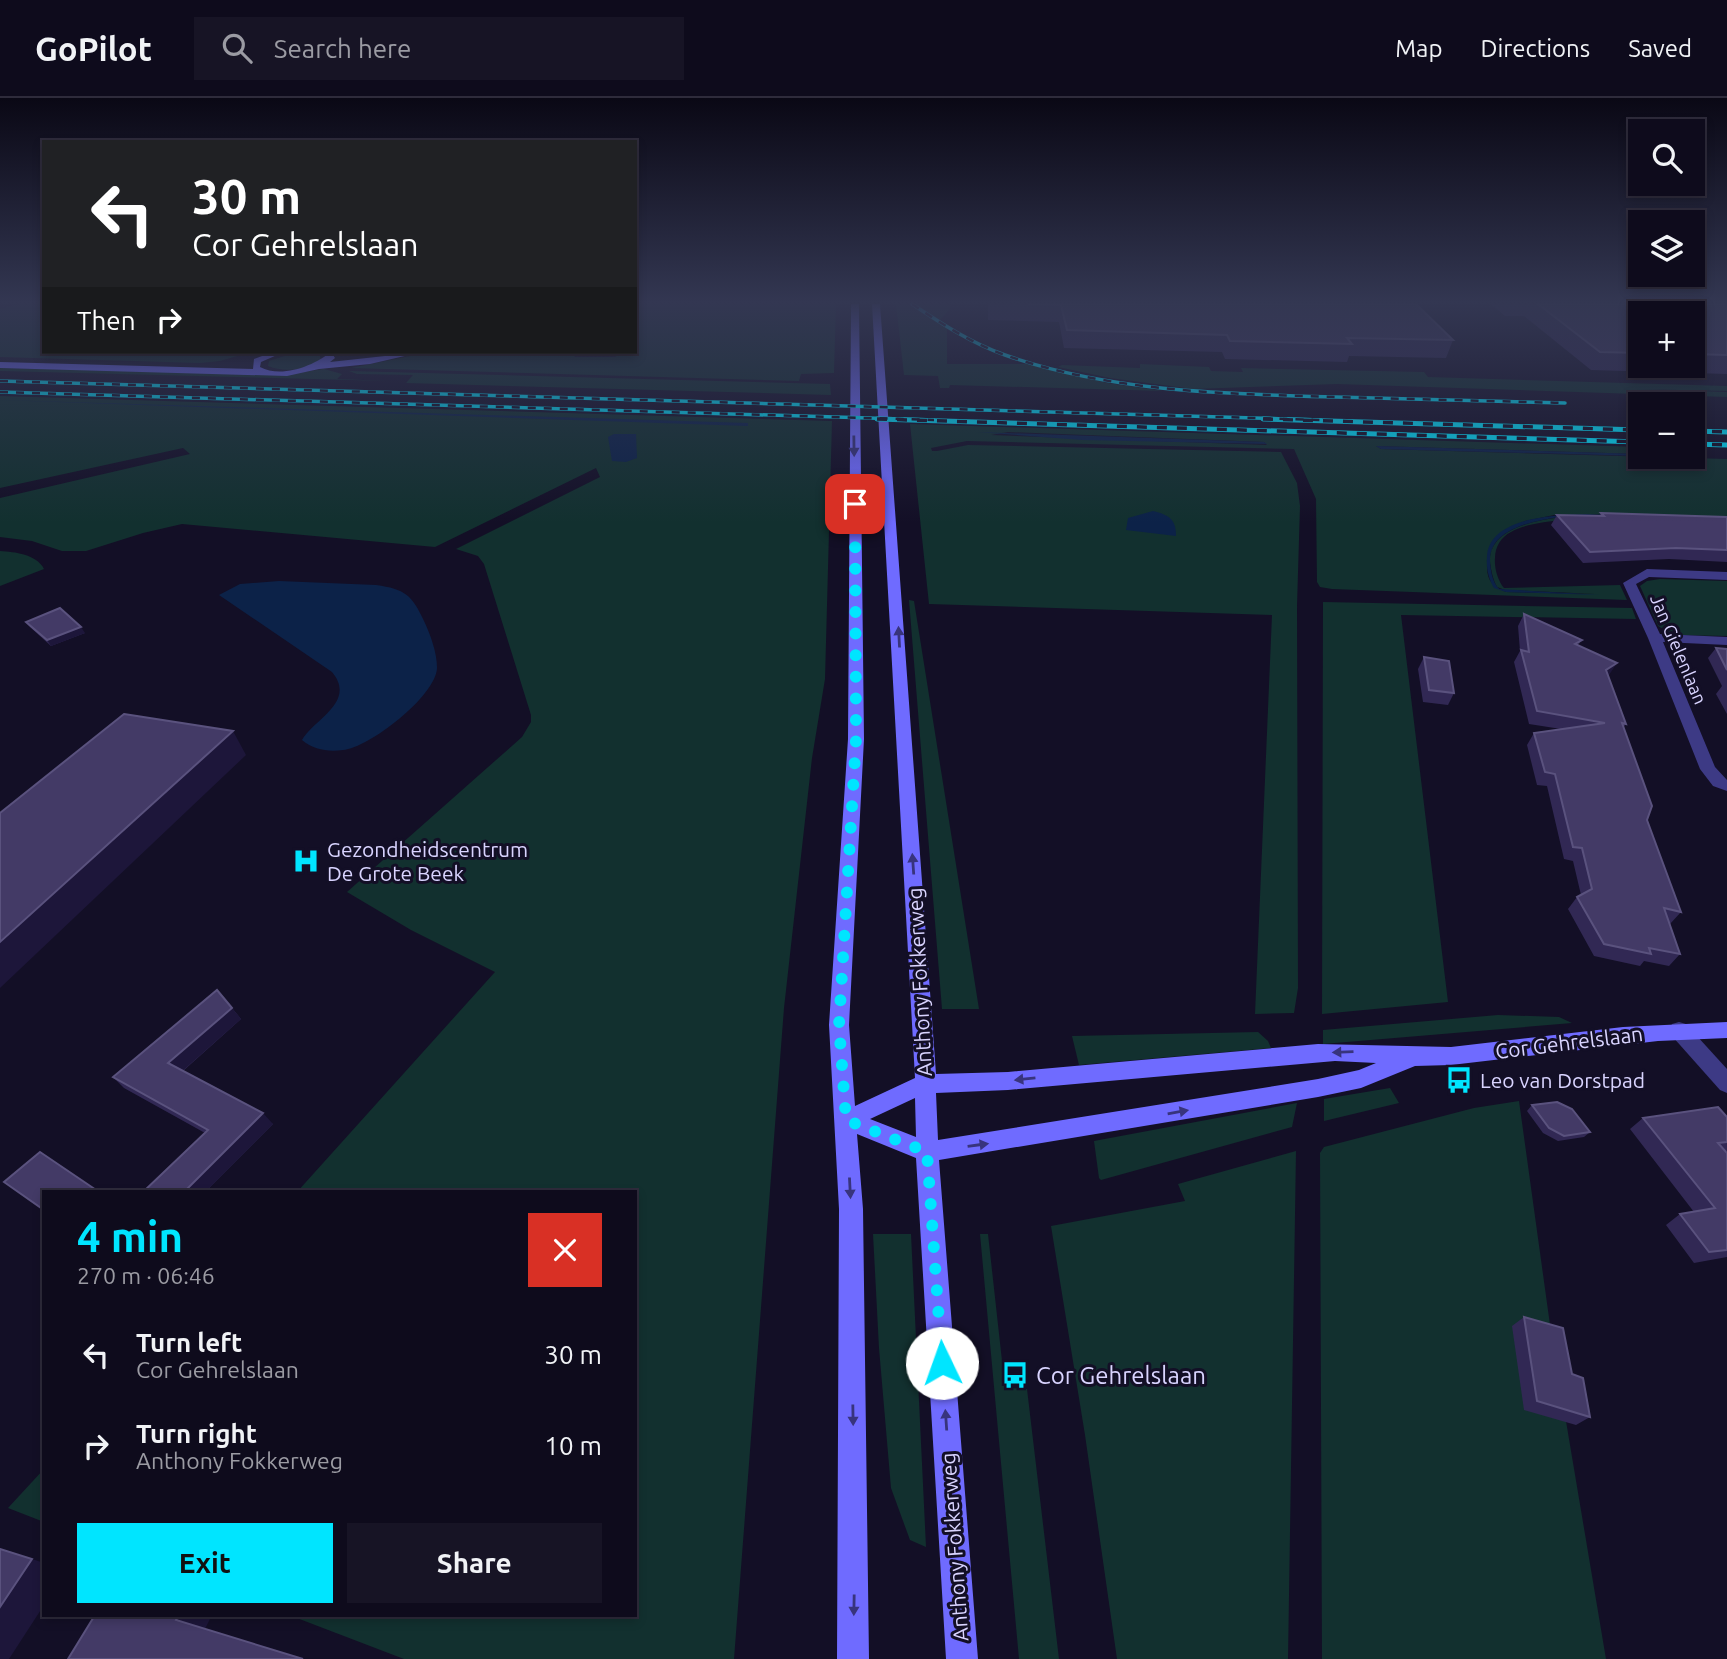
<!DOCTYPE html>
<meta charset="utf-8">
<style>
:root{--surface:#0e0b1c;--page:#171425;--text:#f1f3f6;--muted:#9b9ba3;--line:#2e2b3b;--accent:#00e5ff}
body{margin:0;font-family:Ubuntu,sans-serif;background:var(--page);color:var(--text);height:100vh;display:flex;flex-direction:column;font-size:26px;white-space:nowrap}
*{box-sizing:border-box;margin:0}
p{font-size:23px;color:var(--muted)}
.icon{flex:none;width:38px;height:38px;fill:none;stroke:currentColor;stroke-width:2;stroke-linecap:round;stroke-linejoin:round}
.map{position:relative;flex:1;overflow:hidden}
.drawer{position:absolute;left:42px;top:1092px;width:595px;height:427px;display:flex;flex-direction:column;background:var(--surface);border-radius:0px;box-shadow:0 4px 10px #0003,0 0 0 2px var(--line)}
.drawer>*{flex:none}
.guide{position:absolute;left:42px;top:42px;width:595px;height:214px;border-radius:0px;box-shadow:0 4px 10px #0003,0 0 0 2px var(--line);background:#202124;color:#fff;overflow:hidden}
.controls{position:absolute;left:1628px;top:21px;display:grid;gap:14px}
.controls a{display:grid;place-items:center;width:77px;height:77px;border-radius:0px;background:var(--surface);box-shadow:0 4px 10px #0003,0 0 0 2px var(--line);font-size:35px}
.pin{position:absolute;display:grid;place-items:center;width:60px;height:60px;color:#fff;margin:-30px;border-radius:14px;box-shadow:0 4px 10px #0006}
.me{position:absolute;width:77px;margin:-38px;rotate:357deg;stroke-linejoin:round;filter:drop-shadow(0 0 5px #0008)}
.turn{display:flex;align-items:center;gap:24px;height:147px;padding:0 35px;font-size:32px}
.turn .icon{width:91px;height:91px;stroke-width:2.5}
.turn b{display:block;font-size:49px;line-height:60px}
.then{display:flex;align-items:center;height:66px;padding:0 35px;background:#0003;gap:14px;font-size:26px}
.round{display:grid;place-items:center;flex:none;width:74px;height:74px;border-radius:0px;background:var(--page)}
.head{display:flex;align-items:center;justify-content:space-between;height:119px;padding:0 35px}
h1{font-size:42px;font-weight:700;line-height:52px;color:var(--accent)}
.cta{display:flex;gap:14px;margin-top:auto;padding:14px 35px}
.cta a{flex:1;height:80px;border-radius:0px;background:var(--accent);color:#111;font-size:28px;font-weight:700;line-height:80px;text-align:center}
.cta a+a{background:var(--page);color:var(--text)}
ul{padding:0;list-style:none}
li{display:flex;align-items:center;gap:21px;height:91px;padding:0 35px}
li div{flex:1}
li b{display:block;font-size:26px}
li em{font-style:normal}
header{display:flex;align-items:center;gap:42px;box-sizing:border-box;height:98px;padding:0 35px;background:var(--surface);border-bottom:2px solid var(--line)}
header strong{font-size:33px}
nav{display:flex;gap:38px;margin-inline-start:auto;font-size:24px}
.search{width:490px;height:63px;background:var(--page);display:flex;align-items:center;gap:18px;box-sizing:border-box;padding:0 24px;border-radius:0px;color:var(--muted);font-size:26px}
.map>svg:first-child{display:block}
.green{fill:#12302f;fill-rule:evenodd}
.water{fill:#0c2248}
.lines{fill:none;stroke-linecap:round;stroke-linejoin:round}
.street{fill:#3d3a85;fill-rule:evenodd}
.secondary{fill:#6f6bff;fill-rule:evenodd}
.rail-far1-casing{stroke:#00e5ff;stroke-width:3.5}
.rail-casing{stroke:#00e5ff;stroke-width:5}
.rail-far1{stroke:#130f26;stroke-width:2.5;stroke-dasharray:8;stroke-linecap:butt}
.rail{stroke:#130f26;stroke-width:3.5;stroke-dasharray:10;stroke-linecap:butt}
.wall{fill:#312854;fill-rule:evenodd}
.shaded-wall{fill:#1d163a}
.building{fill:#433a66;stroke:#5a527e;stroke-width:2}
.oneway{fill:#38347d}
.route{stroke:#00e5ff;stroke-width:12;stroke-dasharray:0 21.6}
.labels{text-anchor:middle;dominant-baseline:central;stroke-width:6;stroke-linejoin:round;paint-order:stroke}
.far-street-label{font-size:18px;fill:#d9d4ff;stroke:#130f26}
.poi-label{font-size:21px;fill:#d9d4ff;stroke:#130f26;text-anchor:start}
.street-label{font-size:21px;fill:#d9d4ff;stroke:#130f26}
.near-poi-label{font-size:24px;fill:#d9d4ff;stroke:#130f26;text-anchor:start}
</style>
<header>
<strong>GoPilot</strong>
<div class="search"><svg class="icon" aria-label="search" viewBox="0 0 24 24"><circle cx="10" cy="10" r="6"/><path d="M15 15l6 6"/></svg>Search here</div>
<nav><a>Map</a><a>Directions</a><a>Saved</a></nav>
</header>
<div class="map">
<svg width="1727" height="1561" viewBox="0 0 1727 1561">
<rect width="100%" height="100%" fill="#130f26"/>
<g class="green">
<polygon points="19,206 44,206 44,254 251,254 220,263 200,265 0,259 0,211"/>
<polygon points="635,206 836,206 834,275 801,276 799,283 351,270 430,254 573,254 575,259 615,259 623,254 635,254"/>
<polygon points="896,206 950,206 950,211 938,224 947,230 947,266 1028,266 1107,285 1163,293 950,287 949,290 940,290 938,278 904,277"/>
<path d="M297,254l22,2 2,5c-14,11 -36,14 -53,7l1,-5z"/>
<polygon points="1140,266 1209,269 1211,273 1243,274 1241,270 1424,274 1428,279 1727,288 1727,293 1633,291 1727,294 1727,299 1337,286 1193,291 1110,280 1058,269 1062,267 1140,270"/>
<polygon points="0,270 284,277 324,271 342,276 337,281 390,283 0,273"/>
<polygon points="349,273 830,286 831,297 406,285 413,277 357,276"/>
<polygon points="0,298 832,323 825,581 812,660 784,910 734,1561 404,1561 289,1517 635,1517 635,1094 297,1094 495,874 411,832 347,794 522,639 531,624 531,617 484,466 478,458 456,451 600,379 596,370 435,449 182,426 143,435 86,453 62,453 32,443 0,439 0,400 190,356 183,350 0,390"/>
<path d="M910,326l730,23v7l-264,-8 5,3 346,10v59l-173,-3 -29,6 -28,15c-9,23 -20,45 9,56l90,2 -91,-4 -8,-3c-4,-7 -6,-17 -7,-25 -4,-68 195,-44 237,-42 -48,0 -179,-10 -216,12 -10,5 -16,15 -16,26 -1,10 3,23 9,30l116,-3 7,15 -295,-11 -12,-2 -3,-5 -1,-83 -22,-50 -327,-8 -36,7 1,3h5l31,-6 313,7 16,31 3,23 -3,100 1,382 -4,25 -39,1 17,-399 -343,-11zM1008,334l256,10 3,3 -276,-10z"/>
<path d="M0,453c15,1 36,3 44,18l-44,17z"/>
<polygon points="1660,481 1727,483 1727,538 1673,537 1658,528 1640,488 1647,483"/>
<polygon points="909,502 914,503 979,911 942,911"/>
<polygon points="1323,504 1632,510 1636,521 1401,517 1448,904 1322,916"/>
<polygon points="1498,917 1559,919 1572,925 1323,946 1323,932"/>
<polygon points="1258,934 1268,943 1271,950 1079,967 1072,938"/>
<polygon points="1390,990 1399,1005 1324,1023 1324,1001"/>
<polygon points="1519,1003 1551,1234 1606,1561 1322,1561 1320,1055 1324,1049 1474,1010"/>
<polygon points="1297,1005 1292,1029 1101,1082 1099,1080 1094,1043"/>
<polygon points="1296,1053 1288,1561 1117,1561 1085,1337 1051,1128 1185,1103 1178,1086"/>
<polygon points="873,1136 911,1136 926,1449 910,1442 891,1390 879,1250"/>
<polygon points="980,1136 988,1136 1005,1290 1027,1291 1059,1561 1019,1561"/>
<polygon points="44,1371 44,1424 8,1410"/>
</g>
<g class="water">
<polygon points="0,302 748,325 748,328"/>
<polygon points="977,334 1264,344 1267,346 1082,342"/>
<polygon points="614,336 636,336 637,360 626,364 612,363 608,339"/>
<polygon points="1376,348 1640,356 1640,358 1381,351"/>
<path d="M1153,413c16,4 23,8 23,25l-50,-6 2,-12z"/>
<path d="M1590,416l137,4v2c-44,-2 -233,-25 -237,38 0,10 2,24 9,31l101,6 -94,-3 -12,-4c-6,-10 -8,-21 -7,-32 3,-41 74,-41 103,-42z"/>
<path d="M279,483l97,4c29,4 36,10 48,36 6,13 13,31 13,47 -1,28 -68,80 -94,82 -15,2 -29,0 -41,-10 12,-21 55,-38 30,-68l-113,-77 21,-11z"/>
</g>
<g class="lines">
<g class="street">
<polygon points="1647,471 1727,474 1727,482 1649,479 1636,486 1660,536 1727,539 1727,547 1663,544 1715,669 1727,682 1727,693 1713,688 1700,671 1648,540 1623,485"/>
<polygon points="1679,924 1686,926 1727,971 1727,995 1720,992 1672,938 1669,932 1672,926"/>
</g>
<g class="secondary">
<path d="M851,206h8l5,435 -15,286 6,81 60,-28 -43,-774h8l56,770 72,-2 310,-28 133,3 172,-20 104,-5v16l-69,3 -207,24 -36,1 -54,22 -43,9 -379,63 39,499h-32l-30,-501 -59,-24 6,75 6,450h-32l2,-450 -10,-184 19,-286zM1335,963l41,2 -17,7 -41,9 -380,61 -2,-47 72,-3zM915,1000l1,39 -46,-18z"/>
<path d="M273,254h11l-23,10 -1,5c22,12 55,-2 71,-15l4,6 -5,4 92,-10 -52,12 -51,5 -32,7 -287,-8v-6l253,7 1,-10z"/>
</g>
<defs>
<g id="rail-far1">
<path d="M912,206c30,20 59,39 93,51 105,37 221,39 331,42 77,2 153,4 229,6"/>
<polyline points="0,283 1321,322"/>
<polyline points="0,294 934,322"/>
</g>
<g id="rail">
<polyline points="877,321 1640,344"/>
<polyline points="1263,321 1640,332"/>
<polyline points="1692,333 1727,334"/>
<polyline points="1692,346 1727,347"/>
</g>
</defs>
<use href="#rail-far1" class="rail-far1-casing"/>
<use href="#rail" class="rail-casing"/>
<use href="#rail-far1" class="rail-far1"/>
<use href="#rail" class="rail"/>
</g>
<g class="wall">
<polygon points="988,206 1416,206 1453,242 1446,260 1349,258 1347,264 1225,261 1222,254 1064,250 1059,224 988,222"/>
<path d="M1491,206h236v70l-136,-4 -67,-54h-19zM1640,215h52v53h-52z"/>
<polygon points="1601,415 1727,419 1727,464 1669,461 1583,465 1551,427 1557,417 1599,418"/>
<polygon points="1524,516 1582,542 1578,547 1609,577 1608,578 1626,626 1623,630 1647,722 1681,814 1670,826 1680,856 1669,868 1644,863 1640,868 1594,858 1568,811 1577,799 1581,797 1573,763 1564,761 1547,688 1537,687 1527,647 1534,635 1561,631 1529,626 1514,564 1520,553 1518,528"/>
<polygon points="26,524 85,535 51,548 30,529"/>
<polygon points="1716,550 1727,551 1727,616 1716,596 1722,588 1708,560"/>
<polygon points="1424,559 1454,595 1448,607 1423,604 1418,571"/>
<polygon points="232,910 241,921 183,973 273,1026 205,1094 143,1094 205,1035 124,990 113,979"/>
<polygon points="1532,1007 1590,1034 1584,1039 1558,1043 1543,1035 1527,1013"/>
<polygon points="1727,1019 1727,1053 1725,1053 1727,1055 1727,1159 1694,1165 1666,1127 1680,1116 1694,1114 1630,1031 1643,1020"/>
<polygon points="1524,1219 1572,1276 1590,1319 1576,1327 1524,1312 1512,1228"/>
</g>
<g class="shaded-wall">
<polygon points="81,529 85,535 51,548 47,542"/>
<polygon points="1617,565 1609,577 1599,584 1606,572"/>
<polygon points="233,633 246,657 0,890 0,844"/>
<polygon points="232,910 241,921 179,976 168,965"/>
<polygon points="263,1015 273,1026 205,1094 184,1094"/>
<polygon points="32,1461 44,1465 44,1507 9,1561 0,1561 0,1509"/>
<polygon points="179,1517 212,1517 205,1531 176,1522"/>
</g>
<g class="building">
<polygon points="1028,206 1416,206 1453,242 1347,240 1352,246 1230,243 1227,237 1067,232 1061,207"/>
<polygon points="1538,206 1727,206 1727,257 1692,256 1692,215 1640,215 1640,255 1600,254"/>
<polygon points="1601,415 1727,419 1727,452 1676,450 1590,454 1557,417 1604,418"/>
<polygon points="60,510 81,529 47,542 26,524"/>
<polygon points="1524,516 1582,542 1575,546 1617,565 1606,572 1626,626 1622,625 1652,708 1647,722 1681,814 1664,810 1680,856 1649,850 1651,856 1604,846 1577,799 1592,791 1582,750 1573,749 1555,676 1545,674 1534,635 1605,625 1537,613 1521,552 1529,554"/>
<polygon points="1716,550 1727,551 1727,572"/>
<polygon points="1424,559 1449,563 1454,595 1429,592"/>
<polygon points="124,616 233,633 0,844 0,715"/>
<polygon points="217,892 232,910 168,965 263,1015 184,1094 143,1094 208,1032 113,979"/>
<polygon points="1557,1004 1572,1011 1590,1034 1564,1038 1549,1030 1532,1007"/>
<polygon points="1718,1009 1727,1019 1727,1044 1718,1045 1727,1055 1727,1152 1709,1154 1680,1116 1715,1110 1643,1020"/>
<polygon points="40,1054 99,1094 44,1094 44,1112 4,1084"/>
<polygon points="1524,1219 1563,1230 1572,1276 1583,1280 1590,1319 1537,1303"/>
<polygon points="0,1451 32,1461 0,1509"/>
<polygon points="95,1517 179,1517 176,1522 303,1561 68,1561"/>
</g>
<defs><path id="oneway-solid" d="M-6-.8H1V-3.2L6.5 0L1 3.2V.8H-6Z" transform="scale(1.75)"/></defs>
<g class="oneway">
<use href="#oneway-solid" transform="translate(854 348) rotate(89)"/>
<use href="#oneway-solid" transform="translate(899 539) rotate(-93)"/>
<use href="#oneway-solid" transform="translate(913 766) rotate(-94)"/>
<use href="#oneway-solid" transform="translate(1343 954) rotate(178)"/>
<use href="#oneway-solid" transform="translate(1025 981) rotate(174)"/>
<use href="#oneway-solid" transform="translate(1178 1014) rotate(-10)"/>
<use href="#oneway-solid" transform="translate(978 1047) rotate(-8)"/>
<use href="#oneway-solid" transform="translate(850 1090) rotate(87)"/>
<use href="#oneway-solid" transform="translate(853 1317) rotate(89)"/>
<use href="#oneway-solid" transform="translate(946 1322) rotate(-94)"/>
<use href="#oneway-solid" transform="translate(854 1507) rotate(91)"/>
</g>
<linearGradient id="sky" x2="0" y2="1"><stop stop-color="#0a0815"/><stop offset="0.48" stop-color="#333752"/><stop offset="1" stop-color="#333752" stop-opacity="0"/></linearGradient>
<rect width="1727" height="425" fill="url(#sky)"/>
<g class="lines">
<polyline class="route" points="855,406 856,641 839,927 846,1022 927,1054 942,1265"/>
</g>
<defs>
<symbol id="hospital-bare" viewBox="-9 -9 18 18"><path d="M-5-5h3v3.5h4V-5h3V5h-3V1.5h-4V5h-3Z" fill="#00e5ff" stroke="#130f26" stroke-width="2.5" paint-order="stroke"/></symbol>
<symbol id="bus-bare" viewBox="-9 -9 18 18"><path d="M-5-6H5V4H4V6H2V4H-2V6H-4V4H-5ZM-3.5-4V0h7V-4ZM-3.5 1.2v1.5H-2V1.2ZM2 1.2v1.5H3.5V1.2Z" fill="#00e5ff" stroke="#130f26" stroke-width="2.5" paint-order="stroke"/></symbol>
</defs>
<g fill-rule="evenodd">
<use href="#hospital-bare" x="287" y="744" width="38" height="38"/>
<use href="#bus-bare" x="1440" y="963" width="38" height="38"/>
<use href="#bus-bare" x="996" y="1258" width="38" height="38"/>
</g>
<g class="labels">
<g class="far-street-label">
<text transform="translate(1679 551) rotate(67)">Jan Gielenlaan</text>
</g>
<g class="poi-label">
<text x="327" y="751">Gezondheidscentrum<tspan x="327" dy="24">De Grote Beek</tspan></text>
<text x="1480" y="982">Leo van Dorstpad</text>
</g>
<g class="street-label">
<text transform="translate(919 884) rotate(-93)">Anthony Fokkerweg</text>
<text transform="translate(1569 944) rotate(-7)">Cor Gehrelslaan</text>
<text transform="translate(954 1449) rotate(-94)">Anthony Fokkerweg</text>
</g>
<g class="near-poi-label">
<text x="1036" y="1277">Cor Gehrelslaan</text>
</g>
</g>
</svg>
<div class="controls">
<a><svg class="icon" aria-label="search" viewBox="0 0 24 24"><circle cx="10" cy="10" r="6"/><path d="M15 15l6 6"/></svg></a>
<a><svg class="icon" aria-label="layers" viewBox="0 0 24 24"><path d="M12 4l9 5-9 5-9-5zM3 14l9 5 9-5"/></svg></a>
<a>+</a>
<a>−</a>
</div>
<div class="pin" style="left:855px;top:406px;background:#d93025"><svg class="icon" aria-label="arrive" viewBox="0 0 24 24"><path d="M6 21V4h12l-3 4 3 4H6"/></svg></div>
<svg class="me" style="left:942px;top:1265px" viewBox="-20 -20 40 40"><circle r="19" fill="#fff"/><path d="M0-13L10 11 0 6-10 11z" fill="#00e5ff"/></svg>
<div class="guide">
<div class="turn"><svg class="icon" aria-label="left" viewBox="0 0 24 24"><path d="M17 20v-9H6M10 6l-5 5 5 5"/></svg><div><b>30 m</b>Cor Gehrelslaan</div></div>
<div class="then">Then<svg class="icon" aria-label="right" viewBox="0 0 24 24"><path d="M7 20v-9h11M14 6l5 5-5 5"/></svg></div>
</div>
<section class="drawer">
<div class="head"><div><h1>4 min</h1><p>270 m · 06:46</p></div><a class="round" style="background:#d93025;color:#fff"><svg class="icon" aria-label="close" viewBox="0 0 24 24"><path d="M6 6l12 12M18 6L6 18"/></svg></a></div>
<ul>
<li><svg class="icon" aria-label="left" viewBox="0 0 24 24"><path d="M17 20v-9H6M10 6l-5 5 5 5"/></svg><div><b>Turn left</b><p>Cor Gehrelslaan</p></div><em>30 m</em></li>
<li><svg class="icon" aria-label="right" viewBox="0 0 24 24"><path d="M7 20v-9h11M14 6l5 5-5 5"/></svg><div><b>Turn right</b><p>Anthony Fokkerweg</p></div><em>10 m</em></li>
</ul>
<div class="cta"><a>Exit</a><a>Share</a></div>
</section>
</div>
